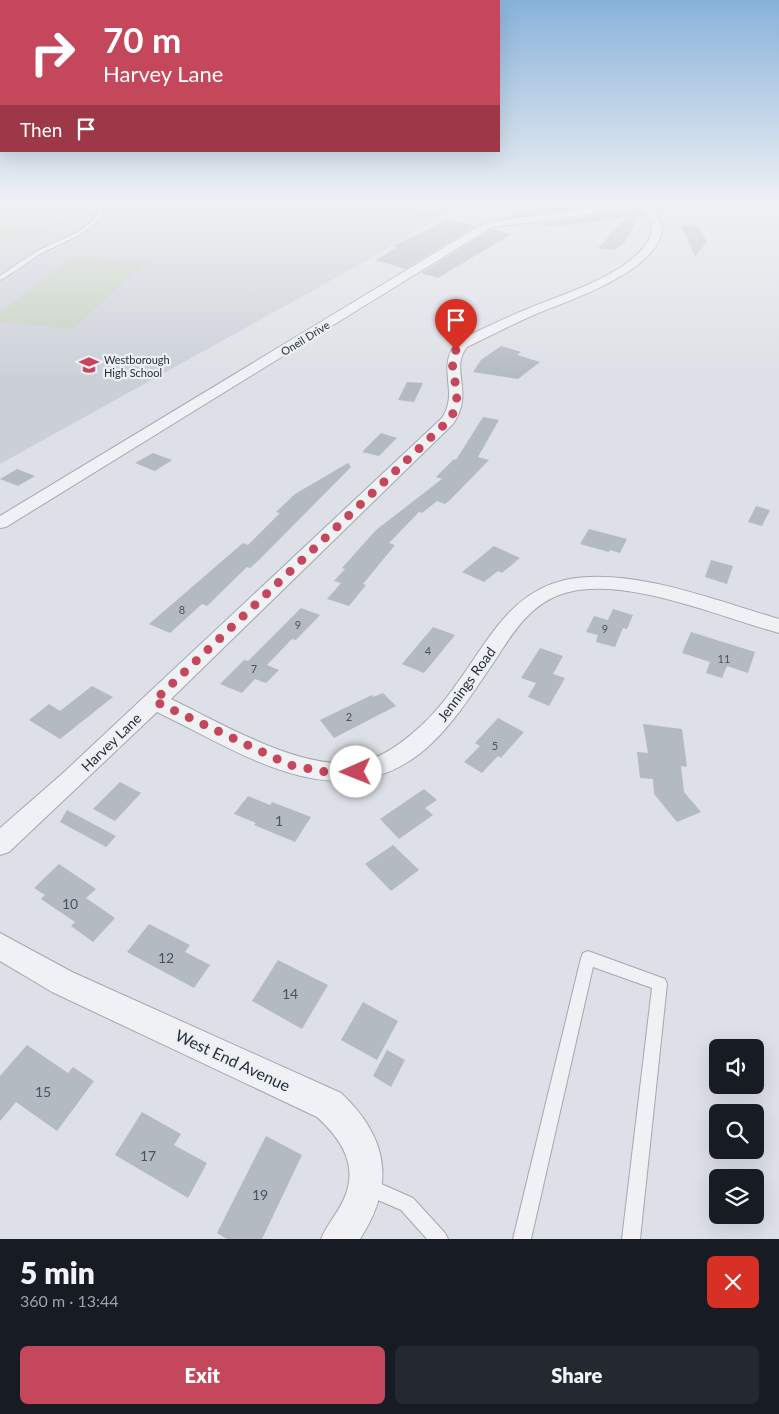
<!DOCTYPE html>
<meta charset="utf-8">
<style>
:root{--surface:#171b24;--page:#242831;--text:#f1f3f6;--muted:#9ea1a6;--accent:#c5475c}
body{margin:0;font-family:Lato,sans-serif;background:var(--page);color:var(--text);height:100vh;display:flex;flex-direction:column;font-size:19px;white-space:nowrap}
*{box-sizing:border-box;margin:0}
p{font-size:16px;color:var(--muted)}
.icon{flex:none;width:28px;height:28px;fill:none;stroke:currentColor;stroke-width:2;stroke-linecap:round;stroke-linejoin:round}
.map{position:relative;height:1239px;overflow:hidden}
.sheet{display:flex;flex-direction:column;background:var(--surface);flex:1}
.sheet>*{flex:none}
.banner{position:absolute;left:0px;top:0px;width:500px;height:152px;box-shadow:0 5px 20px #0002;background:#c5475c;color:#fff;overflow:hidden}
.tools{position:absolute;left:709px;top:1039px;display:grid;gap:10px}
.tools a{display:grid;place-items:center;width:55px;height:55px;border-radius:8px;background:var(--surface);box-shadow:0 5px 20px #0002;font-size:25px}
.pin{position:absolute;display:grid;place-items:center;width:42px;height:42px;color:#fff;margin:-51px -21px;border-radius:50% 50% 50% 0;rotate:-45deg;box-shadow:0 0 5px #0007}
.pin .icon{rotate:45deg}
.me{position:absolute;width:55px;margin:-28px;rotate:269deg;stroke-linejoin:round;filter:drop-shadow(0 0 4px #0008)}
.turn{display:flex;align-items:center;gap:18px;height:105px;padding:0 20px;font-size:22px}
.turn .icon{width:65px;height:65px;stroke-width:2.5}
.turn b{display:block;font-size:35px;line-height:42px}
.then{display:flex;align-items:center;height:48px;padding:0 20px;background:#0003;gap:10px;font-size:19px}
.round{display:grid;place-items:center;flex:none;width:52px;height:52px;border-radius:8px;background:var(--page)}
.overview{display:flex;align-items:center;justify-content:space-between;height:85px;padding:0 20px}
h1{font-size:30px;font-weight:800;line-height:38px}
.action{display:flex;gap:10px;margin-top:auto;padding:10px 20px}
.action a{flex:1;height:58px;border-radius:8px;background:var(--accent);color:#fff;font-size:20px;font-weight:800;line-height:58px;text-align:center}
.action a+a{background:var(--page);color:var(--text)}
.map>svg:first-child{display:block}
.built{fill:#cbd0d7}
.green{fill:#c3cfbe}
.building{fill:#b4bac2}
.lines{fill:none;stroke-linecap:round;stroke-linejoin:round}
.service-casing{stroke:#a3a7af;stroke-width:2}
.minor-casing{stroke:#a3a7af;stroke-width:2}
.service{fill:#eff1f4;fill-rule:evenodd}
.minor{fill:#eff1f4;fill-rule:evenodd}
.route{stroke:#c5475c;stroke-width:9;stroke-dasharray:0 16.2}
.labels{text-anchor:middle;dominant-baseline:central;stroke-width:4.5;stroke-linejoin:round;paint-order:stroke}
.far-street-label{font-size:11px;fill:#272f3b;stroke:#eceff4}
.far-poi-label{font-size:11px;fill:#272f3b;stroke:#eceff4;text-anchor:start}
.number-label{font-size:11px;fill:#4a525d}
.street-label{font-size:14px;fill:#272f3b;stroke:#eceff4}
.near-number-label{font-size:14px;fill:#4a525d}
.near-street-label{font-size:16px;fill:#272f3b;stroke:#eceff4}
</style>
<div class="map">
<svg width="779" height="1239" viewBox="0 0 779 1239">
<rect width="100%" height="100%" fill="#dde0e6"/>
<polygon class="built" points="0,206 389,206 445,213 357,266 0,464"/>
<g class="green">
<path d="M0,206h48l14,16c-13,17 -42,16 -62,18z"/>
<polygon points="73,257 146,263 72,329 0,322 0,312"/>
</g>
<g class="building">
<polygon points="555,206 597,206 520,216 510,212"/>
<polygon points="635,206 644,215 639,216 625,242 615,250 598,248 626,218 548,227 538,223 628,211"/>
<polygon points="447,220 476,226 405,269 376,260 397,247 393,246"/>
<polygon points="681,225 698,226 707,242 695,256"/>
<polygon points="492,229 512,234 438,278 421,273"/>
<polygon points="501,346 521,352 517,355 540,362 518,379 473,372 481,360"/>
<polygon points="407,382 423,383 414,402 398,400"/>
<polygon points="483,417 499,420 478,457 489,460 450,500 445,504 437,501 422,513 419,512 389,543 395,545 363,584 366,585 349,606 327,599 341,583 334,581 345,569 342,568 376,530 442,479 436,477 454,459 456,460"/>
<polygon points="381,433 397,438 379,456 362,452"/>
<polygon points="153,453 172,460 155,471 135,463"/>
<polygon points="348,463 351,467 259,560 250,568 247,567 207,606 202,604 170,633 149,624 243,543 248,545 280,513 276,512 295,494"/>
<polygon points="17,469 35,476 18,486 0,479"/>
<polygon points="756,506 770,510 762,526 748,522"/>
<polygon points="589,529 627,539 620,553 610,550 609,552 580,544"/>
<polygon points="494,546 520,558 502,573 498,571 484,582 462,572"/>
<polygon points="711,560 733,566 727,584 705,577"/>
<polygon points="301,608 320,615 296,640 292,639 267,665 279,670 266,683 255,679 242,693 220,684 244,660 248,661"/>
<polygon points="613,609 633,615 627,629 623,628 615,647 596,642 598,635 586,632 594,616 608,620"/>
<polygon points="433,627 455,635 424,673 402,664"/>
<polygon points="691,632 755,652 748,673 727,666 722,678 706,673 710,662 682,653"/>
<polygon points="540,648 563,656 553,674 565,678 549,706 528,697 536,683 521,678"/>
<polygon points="92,686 113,697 60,739 29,720 49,704 60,711"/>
<polygon points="383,693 396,706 334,738 320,720 372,695 373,697"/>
<polygon points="498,718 524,732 501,758 498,756 482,773 464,762 480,746 475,743"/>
<polygon points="643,724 682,729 687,767 681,766 684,792 701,812 677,822 654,794 653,779 640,778 637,752 648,753"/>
<polygon points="120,782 141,793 115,821 93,809"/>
<polygon points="424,789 437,800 425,808 433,815 399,839 380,819"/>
<polygon points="248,796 270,805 272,802 311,817 295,842 254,825 256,823 234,814"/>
<polygon points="67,810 116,836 106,847 60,822"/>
<polygon points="393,845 419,870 391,891 365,864"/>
<polygon points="59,864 96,889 86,898 115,918 93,942 71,926 75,922 41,899 45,895 34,888"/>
<polygon points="149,924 190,945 185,952 210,965 194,988 127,952"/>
<polygon points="278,960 328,985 302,1029 252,1001"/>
<polygon points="363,1002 398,1021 377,1060 341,1040"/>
<polygon points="27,1045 68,1073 73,1067 94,1081 57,1131 16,1102 0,1121 0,1076"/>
<polygon points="387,1050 405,1060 391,1087 373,1076"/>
<polygon points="142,1112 181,1134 174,1145 207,1163 188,1198 115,1155"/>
<polygon points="266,1136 302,1155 262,1239 227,1239 217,1233"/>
</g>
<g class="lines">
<defs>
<g id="service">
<path d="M99,206h4c0,25 -45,37 -63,48 -13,8 -26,19 -40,26v-4c13,-9 26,-18 39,-26 18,-9 60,-22 60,-44z"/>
<polygon points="588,951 665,979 667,984 640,1239 622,1239 652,988 593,967 531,1239 513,1239 581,958 583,953"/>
<polygon points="370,1179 413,1198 445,1233 448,1239 427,1239 401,1210 364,1194 361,1188 364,1182"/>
</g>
<g id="minor">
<polygon points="609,206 633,206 628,209 492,227 6,527 0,528 0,516 486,222"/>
<path d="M637,206c13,0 20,6 25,19 3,44 -94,76 -126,89 -23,10 -46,22 -69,33 -18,23 8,45 -14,77l-282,275c50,24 131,73 187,63 21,-3 40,-16 56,-30 28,-23 48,-56 68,-85 22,-32 44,-58 83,-67 65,-14 152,21 214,39v14c-59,-16 -151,-56 -210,-41 -35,8 -55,38 -73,67 -20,29 -39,60 -64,84 -87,83 -188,11 -275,-31l-148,140 -9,3v-27l62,-54 380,-356c18,-28 -7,-48 15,-77 23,-11 46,-22 70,-32 33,-14 118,-39 125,-79 2,-12 -10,-17 -15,-24z"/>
<path d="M0,933l72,39 269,121c47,44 55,91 19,146h-39c6,-15 17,-26 23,-40 15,-34 -3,-60 -27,-82l-265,-125 -52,-31z"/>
</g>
</defs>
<use href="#service" class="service-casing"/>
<use href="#minor" class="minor-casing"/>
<use href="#service" class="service"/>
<use href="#minor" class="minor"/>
</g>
<linearGradient id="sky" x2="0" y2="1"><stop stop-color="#88b2da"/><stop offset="0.54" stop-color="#f0f1f4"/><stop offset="1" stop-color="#f0f1f4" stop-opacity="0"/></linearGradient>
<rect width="779" height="379" fill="url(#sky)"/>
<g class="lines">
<path class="route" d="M356,772l-25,1 -41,-8 -136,-64 294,-280c21,-26 -4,-50 8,-71"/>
</g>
<defs>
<symbol id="school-bare" viewBox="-9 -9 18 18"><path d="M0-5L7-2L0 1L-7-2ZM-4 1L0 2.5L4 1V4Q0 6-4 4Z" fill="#c5475c" stroke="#eceff4" stroke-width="2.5" paint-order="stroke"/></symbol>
</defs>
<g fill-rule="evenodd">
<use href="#school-bare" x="75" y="351" width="28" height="28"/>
</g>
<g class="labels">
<g class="far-street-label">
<text transform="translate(305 338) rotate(-32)">Oneil Drive</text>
</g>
<g class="far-poi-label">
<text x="104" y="359">Westborough<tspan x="104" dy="13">High School</tspan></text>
</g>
<g class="number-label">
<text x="182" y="609">8</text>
<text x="298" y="624">9</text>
<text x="605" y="628">9</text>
<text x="428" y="650">4</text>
<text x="724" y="658">11</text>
<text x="254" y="668">7</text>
<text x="349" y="716">2</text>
<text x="495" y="745">5</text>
</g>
<g class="street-label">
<text transform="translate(466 684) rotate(-54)">Jennings Road</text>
<text transform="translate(111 742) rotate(-44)">Harvey Lane</text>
</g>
<g class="near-number-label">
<text x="279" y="820">1</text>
<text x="70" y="903">10</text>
<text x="166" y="957">12</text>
<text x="290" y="993">14</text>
<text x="43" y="1091">15</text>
<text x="148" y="1155">17</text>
<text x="260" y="1194">19</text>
</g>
<g class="near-street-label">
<text transform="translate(233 1060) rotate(25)">West End Avenue</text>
</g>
</g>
</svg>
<div class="tools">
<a><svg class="icon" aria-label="sound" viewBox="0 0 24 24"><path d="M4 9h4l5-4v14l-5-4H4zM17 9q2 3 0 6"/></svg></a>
<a><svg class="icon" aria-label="search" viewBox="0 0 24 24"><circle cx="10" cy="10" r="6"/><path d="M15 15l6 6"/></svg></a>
<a><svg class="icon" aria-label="layers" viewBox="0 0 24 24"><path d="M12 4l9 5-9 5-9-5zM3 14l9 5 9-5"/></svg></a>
</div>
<div class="pin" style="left:456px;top:350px;background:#d93025"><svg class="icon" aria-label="arrive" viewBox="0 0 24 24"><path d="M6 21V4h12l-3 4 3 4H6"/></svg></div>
<svg class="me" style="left:356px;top:772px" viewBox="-20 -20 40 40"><circle r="19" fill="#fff"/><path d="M0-13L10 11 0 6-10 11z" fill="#c5475c"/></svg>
<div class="banner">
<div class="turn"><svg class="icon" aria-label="right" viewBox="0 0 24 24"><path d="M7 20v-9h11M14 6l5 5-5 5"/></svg><div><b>70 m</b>Harvey Lane</div></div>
<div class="then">Then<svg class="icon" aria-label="arrive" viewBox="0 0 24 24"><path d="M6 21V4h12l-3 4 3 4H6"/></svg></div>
</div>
</div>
<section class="sheet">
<div class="overview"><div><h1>5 min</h1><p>360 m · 13:44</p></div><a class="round" style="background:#d93025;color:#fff"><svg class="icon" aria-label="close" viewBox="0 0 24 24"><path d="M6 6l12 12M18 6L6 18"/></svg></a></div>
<div class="action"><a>Exit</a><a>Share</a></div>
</section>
